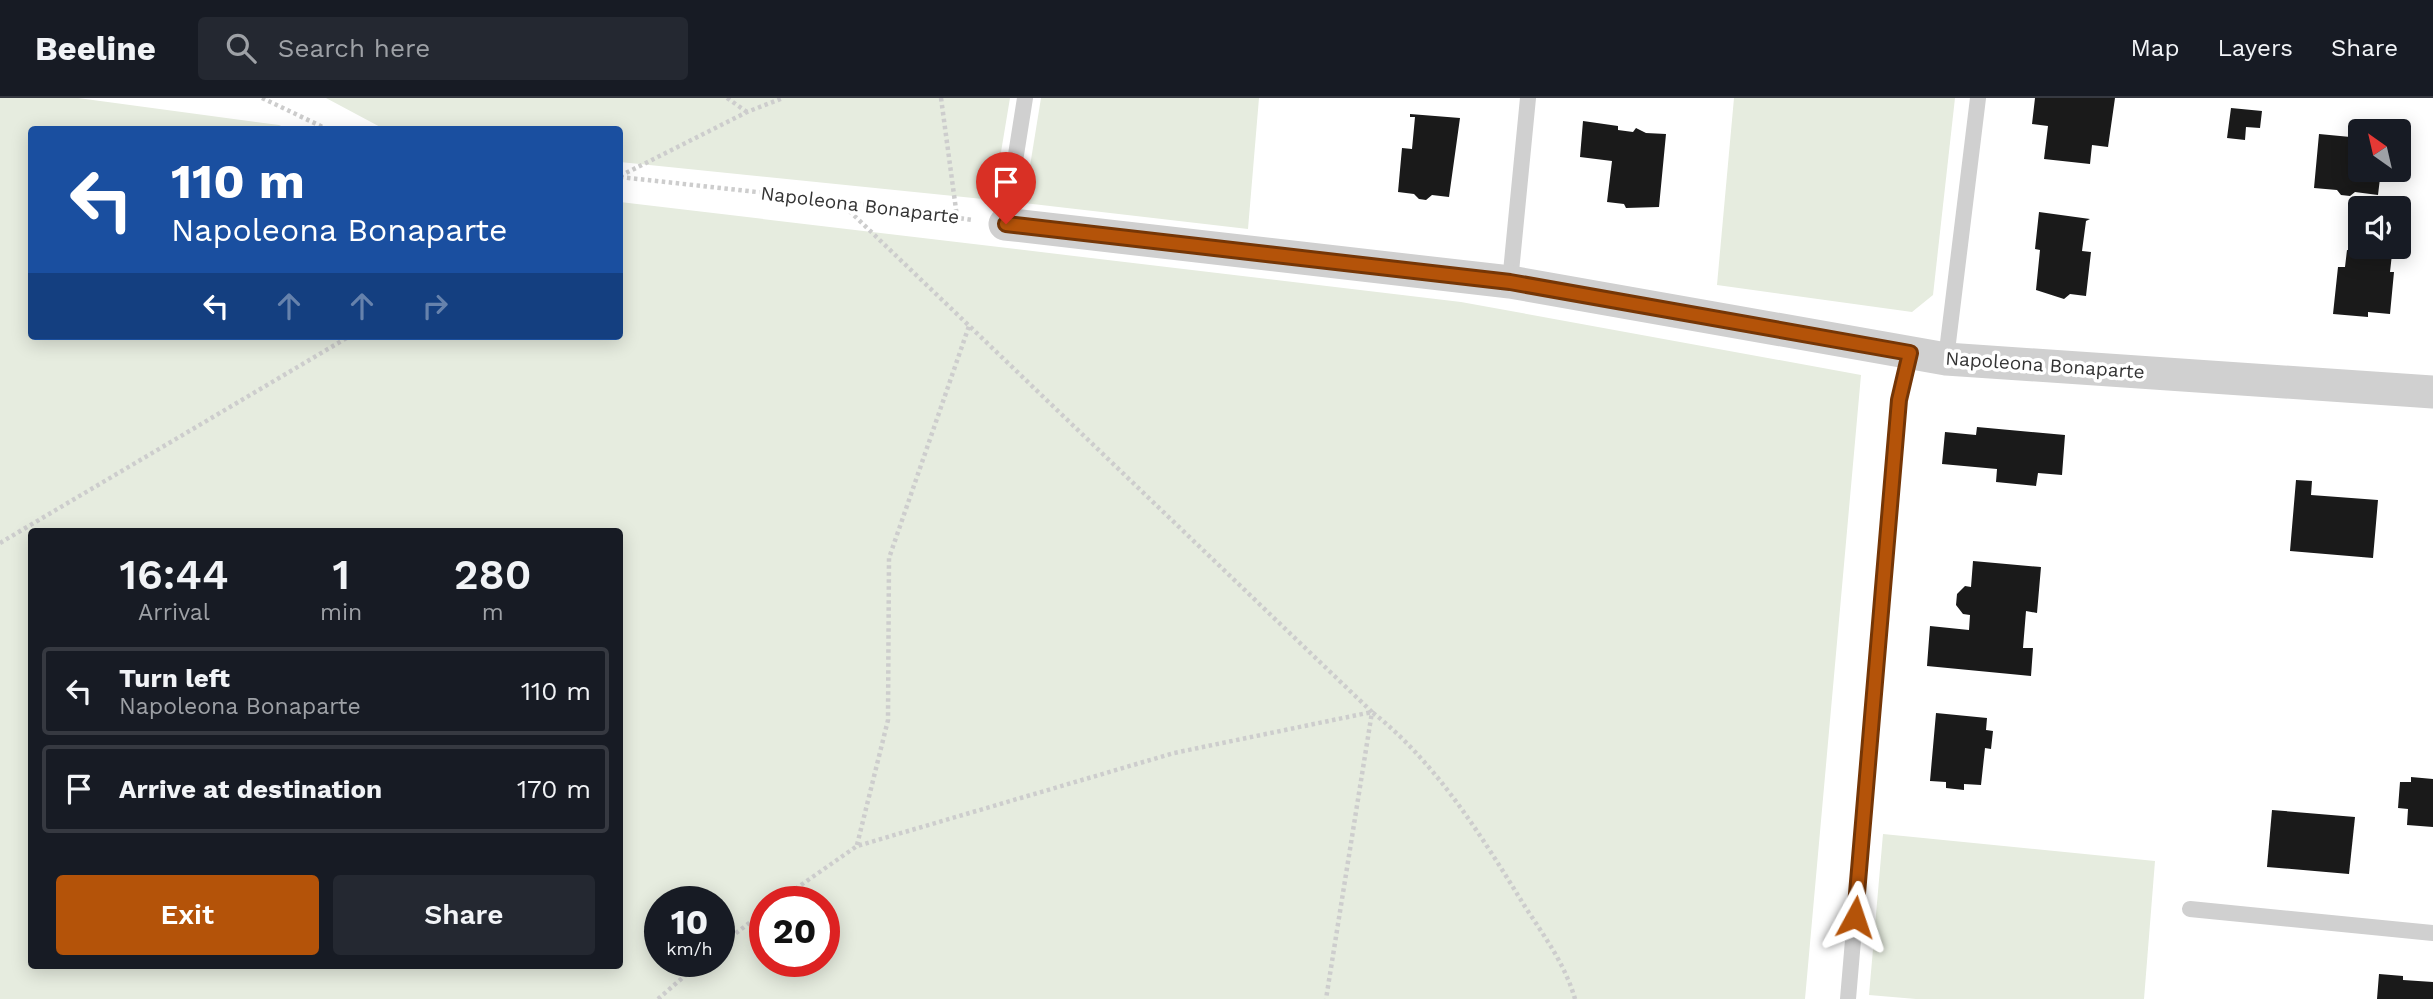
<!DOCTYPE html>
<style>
:root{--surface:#171b24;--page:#242831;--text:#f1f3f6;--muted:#9ea1a6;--line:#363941;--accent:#b45309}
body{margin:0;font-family:"Work Sans",sans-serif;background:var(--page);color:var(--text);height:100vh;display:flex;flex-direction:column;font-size:26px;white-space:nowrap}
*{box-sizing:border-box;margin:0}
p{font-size:23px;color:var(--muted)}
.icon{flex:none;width:38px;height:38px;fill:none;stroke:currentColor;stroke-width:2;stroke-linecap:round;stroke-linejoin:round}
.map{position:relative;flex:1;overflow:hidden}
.panel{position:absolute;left:28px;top:430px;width:595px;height:441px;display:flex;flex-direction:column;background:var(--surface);border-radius:7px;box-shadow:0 4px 18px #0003}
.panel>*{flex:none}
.hud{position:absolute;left:28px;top:28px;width:595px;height:214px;border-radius:7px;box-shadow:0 4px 18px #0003;background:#1a4fa0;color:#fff;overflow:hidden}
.needle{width:46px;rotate:326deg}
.buttons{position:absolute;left:2348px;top:21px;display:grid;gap:14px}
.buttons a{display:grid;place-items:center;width:63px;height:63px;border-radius:7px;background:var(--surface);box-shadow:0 4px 18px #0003;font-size:35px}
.speed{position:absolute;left:644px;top:788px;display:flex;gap:14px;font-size:35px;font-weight:700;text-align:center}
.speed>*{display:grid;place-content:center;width:91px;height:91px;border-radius:50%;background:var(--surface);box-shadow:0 4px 18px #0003;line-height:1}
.speed small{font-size:18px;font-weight:400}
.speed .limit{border:10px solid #d22;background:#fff;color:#111}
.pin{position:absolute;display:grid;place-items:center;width:60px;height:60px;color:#fff;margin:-72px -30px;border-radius:50% 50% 50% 0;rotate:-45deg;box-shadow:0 0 7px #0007}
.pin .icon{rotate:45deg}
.me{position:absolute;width:77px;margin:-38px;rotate:5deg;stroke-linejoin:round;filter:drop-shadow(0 0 5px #0008)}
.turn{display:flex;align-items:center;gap:24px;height:147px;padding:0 28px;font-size:32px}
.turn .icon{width:91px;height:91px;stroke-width:2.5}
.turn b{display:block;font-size:49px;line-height:60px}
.lanes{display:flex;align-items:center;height:66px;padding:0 28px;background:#0003;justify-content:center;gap:35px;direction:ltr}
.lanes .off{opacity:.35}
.eta{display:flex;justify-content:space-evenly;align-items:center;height:119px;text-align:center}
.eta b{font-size:42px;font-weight:600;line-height:49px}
.action{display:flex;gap:14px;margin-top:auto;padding:14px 28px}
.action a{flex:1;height:80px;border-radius:7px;background:var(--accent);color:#fff;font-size:28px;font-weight:600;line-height:80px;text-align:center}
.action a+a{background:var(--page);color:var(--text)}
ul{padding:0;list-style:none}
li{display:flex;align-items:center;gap:21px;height:88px;margin:0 14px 10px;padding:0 14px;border:4px solid var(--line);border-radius:7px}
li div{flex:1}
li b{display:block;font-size:26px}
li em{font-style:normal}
header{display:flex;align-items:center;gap:42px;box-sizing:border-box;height:98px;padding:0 35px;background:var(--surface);border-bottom:2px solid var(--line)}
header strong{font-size:33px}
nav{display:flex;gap:38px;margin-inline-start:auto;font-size:24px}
.search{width:490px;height:63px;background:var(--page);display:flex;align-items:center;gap:18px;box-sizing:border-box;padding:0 24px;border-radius:7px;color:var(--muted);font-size:26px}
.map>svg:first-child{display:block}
.green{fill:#e6ecdf;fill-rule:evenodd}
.building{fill:#1a1a1a}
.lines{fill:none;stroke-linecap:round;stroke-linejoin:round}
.path{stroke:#cdcdcd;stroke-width:4.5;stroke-dasharray:3.5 3.5;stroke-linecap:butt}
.lane{stroke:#d0d0d0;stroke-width:16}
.street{stroke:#d0d0d0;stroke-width:33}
.route-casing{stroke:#753606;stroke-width:18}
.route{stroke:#b45309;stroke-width:12}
.labels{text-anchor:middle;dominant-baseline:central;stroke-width:7;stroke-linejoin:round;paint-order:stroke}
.street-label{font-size:19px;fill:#333;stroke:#fff}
</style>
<header>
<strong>Beeline</strong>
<div class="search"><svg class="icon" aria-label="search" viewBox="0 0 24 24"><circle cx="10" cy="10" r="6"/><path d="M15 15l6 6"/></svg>Search here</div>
<nav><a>Map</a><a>Layers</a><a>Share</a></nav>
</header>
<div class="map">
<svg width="2433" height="901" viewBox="0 0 2433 901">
<rect width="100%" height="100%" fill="#fff"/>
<g class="green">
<path d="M0,0h78l201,27 9,4 -256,1v206h588v-134l841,100 400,73 -56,624h-1805zM620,434v434h-588v-434zM719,803v60h-59v-60zM824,803v60h-59v-60z"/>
<polygon points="326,0 1010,0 993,102 620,64 620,32 384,31"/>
<polygon points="1041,0 1259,0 1248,131 1024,105"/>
<polygon points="1734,0 1955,0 1933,197 1912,214 1717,187"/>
<polygon points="1883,736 2155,763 2144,901 1916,901 1869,897"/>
</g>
<g class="building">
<polygon points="2035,0 2115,0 2108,49 2092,47 2090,66 2044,61 2048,28 2032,26"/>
<polygon points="2231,10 2262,13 2260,30 2246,29 2245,42 2227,40"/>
<polygon points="1410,16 1460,20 1449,99 1432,97 1426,102 1419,101 1414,96 1398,94 1402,50 1412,51 1415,19 1410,19"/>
<polygon points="1583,23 1618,28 1618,32 1633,34 1636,30 1646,35 1666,36 1659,109 1626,110 1624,106 1607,104 1612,63 1580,59"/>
<polygon points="2319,36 2361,40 2361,72 2381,72 2378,97 2355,94 2350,98 2341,97 2337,92 2314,90"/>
<polygon points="2399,37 2406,37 2402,72 2399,72"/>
<polygon points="2039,114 2090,121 2086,123 2082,153 2091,154 2086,198 2070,196 2064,201 2036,192 2040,152 2035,151"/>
<polygon points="2347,152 2392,156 2390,174 2394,174 2390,216 2368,214 2368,219 2333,216 2338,169 2345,169"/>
<polygon points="1977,329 2065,337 2062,377 2038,375 2036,388 1996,384 1997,371 1942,366 1945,334 1976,337"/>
<polygon points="2296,382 2312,383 2311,397 2378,402 2373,460 2290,453"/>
<polygon points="1973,463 2041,469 2037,515 2026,513 2023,550 2033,550 2031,578 1927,568 1930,528 1969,532 1970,517 1963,516 1956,507 1957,496 1965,488 1971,489"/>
<polygon points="1936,615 1987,620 1986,632 1993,633 1991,651 1985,650 1981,687 1964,686 1964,692 1946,690 1946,684 1930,683"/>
<polygon points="2411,679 2433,681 2433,729 2407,727 2408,711 2398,710 2400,684 2411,684"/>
<polygon points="2272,712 2355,719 2349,776 2267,769"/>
<polygon points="2379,876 2403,878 2403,882 2433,884 2433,901 2377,901"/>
</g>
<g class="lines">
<g class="path">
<polyline points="262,0 329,32"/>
<polyline points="727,0 747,14"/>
<polyline points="941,0 957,119"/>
<polyline points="620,78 747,14 783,0"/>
<polyline points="620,79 839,103 973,122"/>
<polyline points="839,103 1372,614 1326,901"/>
<polyline points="0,445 350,238"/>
<polyline points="857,747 888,622 889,460 969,228"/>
<path d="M778,803l79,-55 317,-93 198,-41c64,50 110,125 152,193 20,31 41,59 51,94"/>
<polyline points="719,848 765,813"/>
<polyline points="658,901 702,863"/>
</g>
<g class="lane">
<polyline points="1005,126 1025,0"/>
<polyline points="1510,184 1528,0"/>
<polyline points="1946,261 1978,0"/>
<polyline points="2190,811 2433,835"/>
<polyline points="1848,901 1899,302 1910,255"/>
</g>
<polyline class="street" points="1005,126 1510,184 1946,261 2433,294"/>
</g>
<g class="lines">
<defs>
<polyline id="route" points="1006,126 1510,184 1910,255 1899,302 1855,819"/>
</defs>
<use href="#route" class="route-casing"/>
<use href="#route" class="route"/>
</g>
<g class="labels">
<g class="street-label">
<text transform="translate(860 107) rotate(7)">Napoleona Bonaparte</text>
<text transform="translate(2045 267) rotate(4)">Napoleona Bonaparte</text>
</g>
</g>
</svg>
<div class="buttons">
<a><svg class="needle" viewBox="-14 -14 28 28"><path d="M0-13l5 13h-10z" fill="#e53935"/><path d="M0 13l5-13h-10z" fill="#9ea1a6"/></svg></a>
<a><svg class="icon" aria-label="sound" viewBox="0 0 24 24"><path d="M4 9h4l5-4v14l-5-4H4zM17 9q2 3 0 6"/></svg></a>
</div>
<div class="speed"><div>10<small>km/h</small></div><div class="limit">20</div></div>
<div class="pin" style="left:1006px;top:126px;background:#d93025"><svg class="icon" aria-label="arrive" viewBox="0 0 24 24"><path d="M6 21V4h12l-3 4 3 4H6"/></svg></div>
<svg class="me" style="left:1855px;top:819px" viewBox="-20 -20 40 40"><path d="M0-17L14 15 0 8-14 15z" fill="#b45309" stroke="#fff" stroke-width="4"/></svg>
<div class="hud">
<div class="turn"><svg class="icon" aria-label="left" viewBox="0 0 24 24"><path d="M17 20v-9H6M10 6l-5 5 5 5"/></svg><div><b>110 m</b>Napoleona Bonaparte</div></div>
<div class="lanes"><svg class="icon" aria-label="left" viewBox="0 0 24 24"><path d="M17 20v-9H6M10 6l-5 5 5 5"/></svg><svg class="icon off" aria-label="ahead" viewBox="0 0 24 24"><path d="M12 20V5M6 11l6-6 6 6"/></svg><svg class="icon off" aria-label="ahead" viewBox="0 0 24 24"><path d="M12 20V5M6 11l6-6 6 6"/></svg><svg class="icon off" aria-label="right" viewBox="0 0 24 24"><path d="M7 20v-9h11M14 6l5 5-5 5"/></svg></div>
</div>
<section class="panel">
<div class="eta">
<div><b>16:44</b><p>Arrival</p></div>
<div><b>1</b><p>min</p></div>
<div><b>280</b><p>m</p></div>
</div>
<ul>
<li><svg class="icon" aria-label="left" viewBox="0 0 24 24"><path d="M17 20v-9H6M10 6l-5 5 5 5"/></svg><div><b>Turn left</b><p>Napoleona Bonaparte</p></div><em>110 m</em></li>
<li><svg class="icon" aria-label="arrive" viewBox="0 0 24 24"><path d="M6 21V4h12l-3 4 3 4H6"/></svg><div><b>Arrive at destination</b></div><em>170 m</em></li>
</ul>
<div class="action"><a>Exit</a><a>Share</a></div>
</section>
</div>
